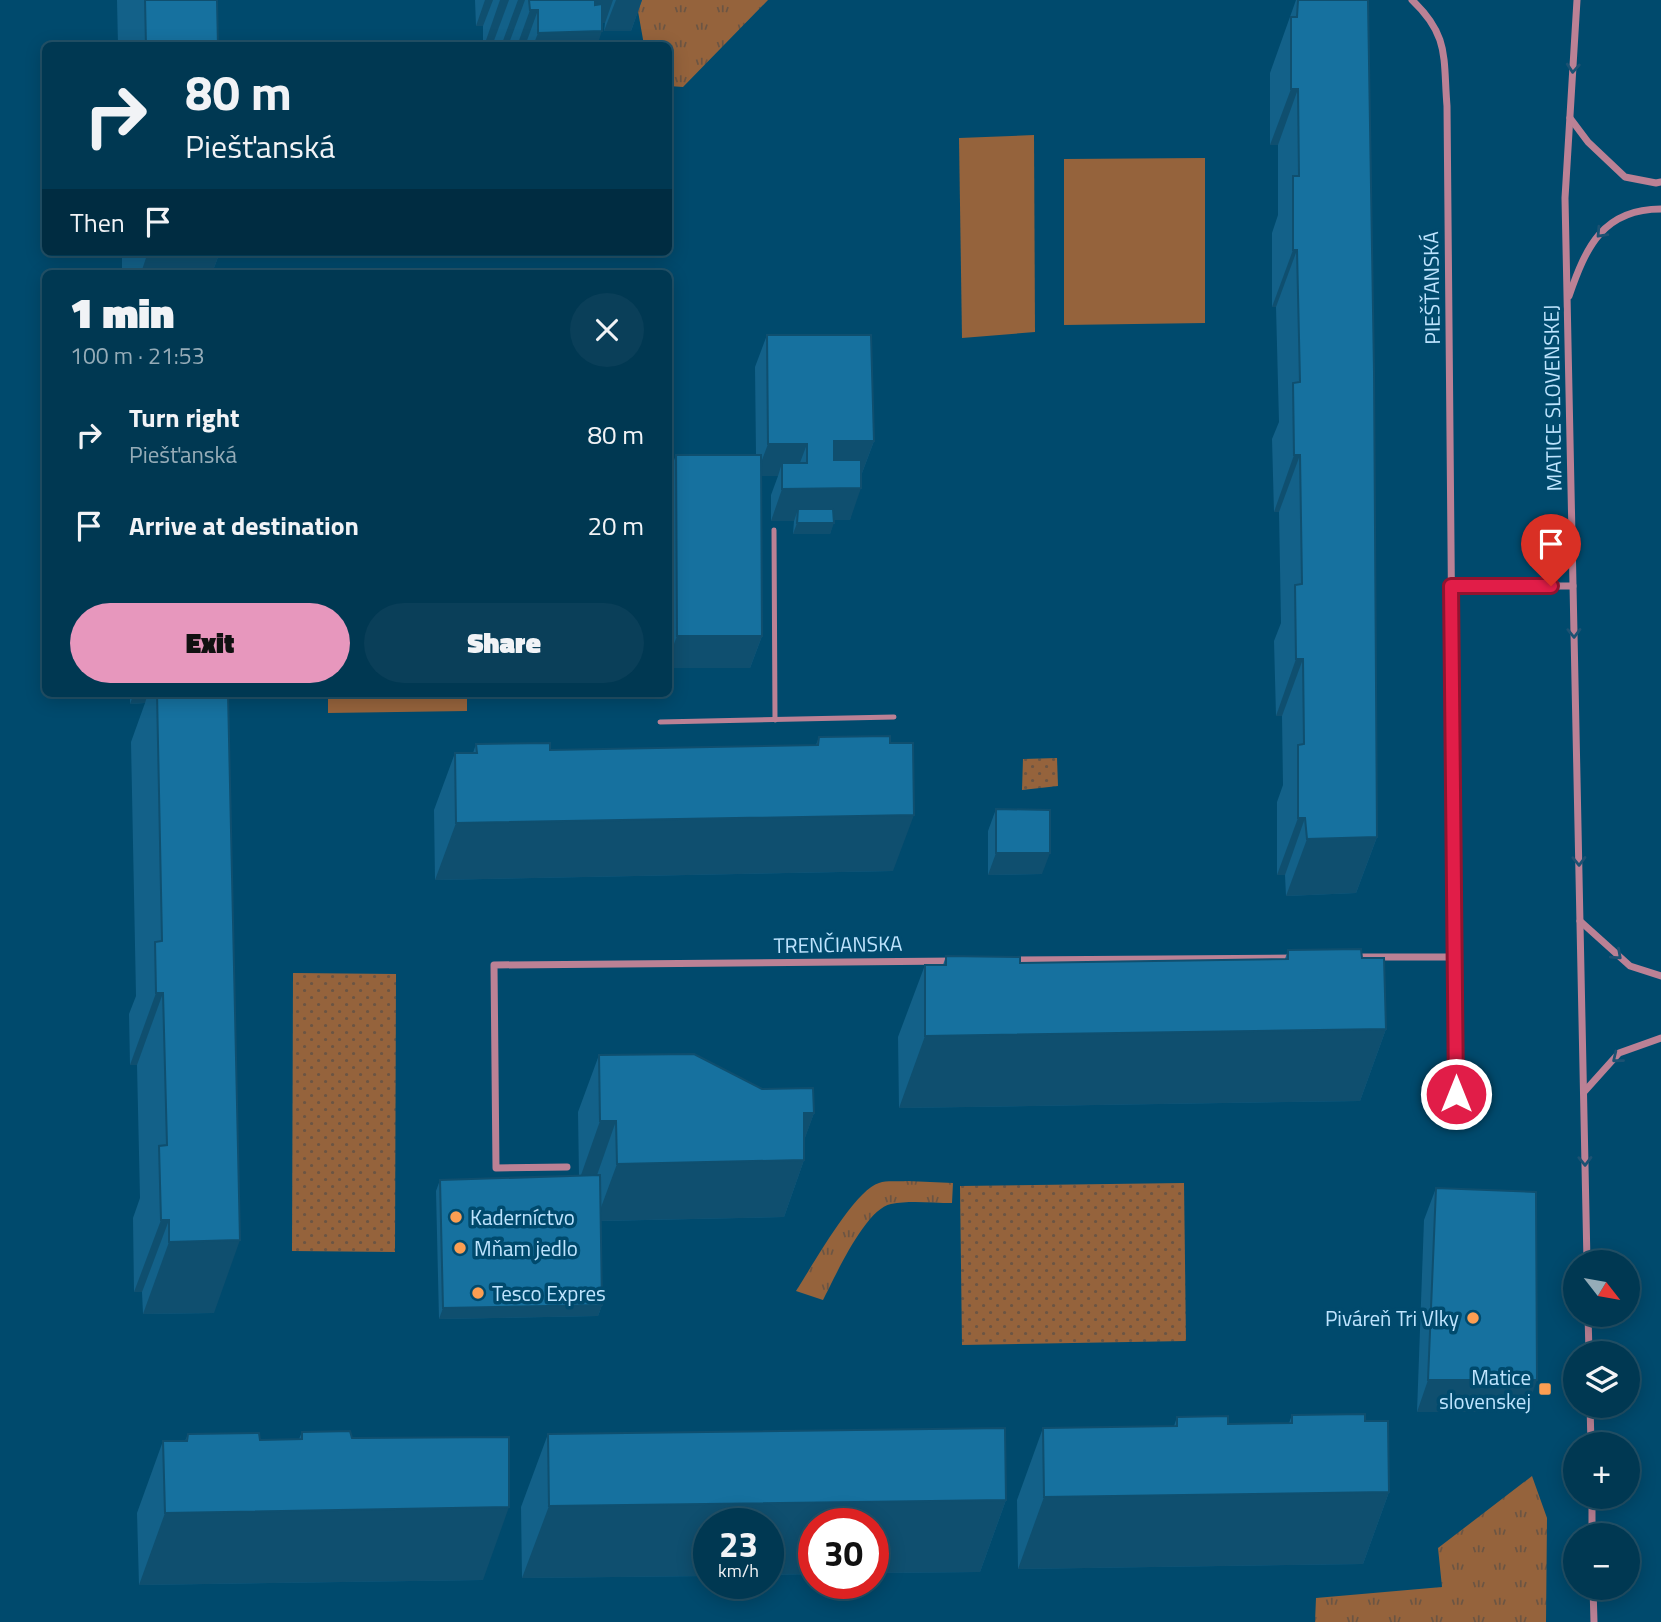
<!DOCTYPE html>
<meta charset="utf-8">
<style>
:root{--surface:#003852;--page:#0a3f59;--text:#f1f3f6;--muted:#95acb8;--line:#225269;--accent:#e797bd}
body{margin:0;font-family:"Titillium Web",sans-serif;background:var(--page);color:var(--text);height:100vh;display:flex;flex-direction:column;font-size:26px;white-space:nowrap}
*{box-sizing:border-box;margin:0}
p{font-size:23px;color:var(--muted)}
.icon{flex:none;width:38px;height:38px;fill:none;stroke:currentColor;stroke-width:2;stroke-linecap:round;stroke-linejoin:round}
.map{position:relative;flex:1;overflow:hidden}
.details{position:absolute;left:42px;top:270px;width:630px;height:427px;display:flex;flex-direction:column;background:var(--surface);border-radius:10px;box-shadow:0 4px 18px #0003,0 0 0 2px var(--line)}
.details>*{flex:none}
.hud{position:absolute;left:42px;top:42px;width:630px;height:214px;border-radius:10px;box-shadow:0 4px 18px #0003,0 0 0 2px var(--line);background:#003852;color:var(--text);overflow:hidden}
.needle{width:46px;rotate:121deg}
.controls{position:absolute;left:1563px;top:1250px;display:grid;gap:14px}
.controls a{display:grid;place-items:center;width:77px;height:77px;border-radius:50%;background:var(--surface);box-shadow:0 4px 18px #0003,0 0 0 2px var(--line);font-size:35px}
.speed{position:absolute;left:693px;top:1508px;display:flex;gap:14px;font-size:35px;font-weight:700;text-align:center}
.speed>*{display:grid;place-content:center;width:91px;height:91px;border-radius:50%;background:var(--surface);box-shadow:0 4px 18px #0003,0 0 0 2px var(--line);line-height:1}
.speed small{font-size:18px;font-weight:400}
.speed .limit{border:10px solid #d22;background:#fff;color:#111}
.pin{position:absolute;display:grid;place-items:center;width:60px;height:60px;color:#fff;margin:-72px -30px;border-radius:50% 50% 50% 0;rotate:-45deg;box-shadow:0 0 7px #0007}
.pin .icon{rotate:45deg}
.me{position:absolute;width:77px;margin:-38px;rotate:0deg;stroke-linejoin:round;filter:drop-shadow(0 0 5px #0008)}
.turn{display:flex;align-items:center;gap:24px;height:147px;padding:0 28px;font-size:32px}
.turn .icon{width:91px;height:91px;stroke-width:2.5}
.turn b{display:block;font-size:49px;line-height:60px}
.then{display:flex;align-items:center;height:66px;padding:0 28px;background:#0003;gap:14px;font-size:26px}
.round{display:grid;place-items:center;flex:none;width:74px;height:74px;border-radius:37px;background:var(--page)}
.headline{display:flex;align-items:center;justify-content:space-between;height:119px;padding:0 28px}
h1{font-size:42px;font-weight:800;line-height:52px}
.cta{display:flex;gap:14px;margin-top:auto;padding:14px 28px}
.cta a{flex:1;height:80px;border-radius:42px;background:var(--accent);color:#111;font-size:28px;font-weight:800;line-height:80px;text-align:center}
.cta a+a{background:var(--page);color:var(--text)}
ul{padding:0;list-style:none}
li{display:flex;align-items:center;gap:21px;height:91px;padding:0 28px}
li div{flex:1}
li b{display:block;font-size:26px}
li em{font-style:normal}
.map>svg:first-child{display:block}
.grass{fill:url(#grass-tufts)}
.park{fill:url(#park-dots)}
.garden{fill:#95633c}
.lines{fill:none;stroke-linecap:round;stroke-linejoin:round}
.service{stroke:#bb8195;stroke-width:5}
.minor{stroke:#bb8195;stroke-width:7}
.wall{fill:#136189}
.shaded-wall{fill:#0f4f6f}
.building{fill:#16719f;stroke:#0f4f6f;stroke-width:2}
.oneway{stroke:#1c5273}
.route-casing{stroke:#92132f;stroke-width:18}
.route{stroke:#e11d48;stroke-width:12}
.poi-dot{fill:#fc9e52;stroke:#004a6d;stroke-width:2.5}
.labels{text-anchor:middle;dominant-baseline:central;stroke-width:7;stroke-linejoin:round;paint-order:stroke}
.street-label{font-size:21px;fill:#bee4fe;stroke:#004a6d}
.poi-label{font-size:21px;fill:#bee4fe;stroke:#004a6d;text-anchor:start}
</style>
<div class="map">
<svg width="1661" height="1622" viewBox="0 0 1661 1622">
<defs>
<pattern id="grass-tufts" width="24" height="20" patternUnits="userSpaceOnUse" patternTransform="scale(1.75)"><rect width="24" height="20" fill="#95633c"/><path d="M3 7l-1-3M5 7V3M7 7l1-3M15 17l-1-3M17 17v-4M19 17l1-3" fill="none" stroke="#6c5543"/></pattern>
<pattern id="park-dots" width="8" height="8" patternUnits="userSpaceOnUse" patternTransform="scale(1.75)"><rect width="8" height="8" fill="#95633c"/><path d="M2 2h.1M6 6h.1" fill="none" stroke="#6c5543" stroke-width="1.8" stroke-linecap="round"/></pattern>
</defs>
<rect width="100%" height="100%" fill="#004a6d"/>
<g class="grass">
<polygon points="636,0 768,0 683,87 669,86 668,46 644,45"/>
<path d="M907,1181l46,2 -1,20c-19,0 -42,-3 -61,1 -26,5 -56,73 -68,96l-27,-9c15,-23 59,-102 83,-108 8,-3 19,-1 28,-2z"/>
<polygon points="1532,1476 1547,1518 1546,1622 1315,1622 1316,1598 1442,1587 1438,1548"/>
</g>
<g class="park">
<polygon points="1057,758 1058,786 1022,790 1023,759"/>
<polygon points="293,973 396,974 395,1252 292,1251"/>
<polygon points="1184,1183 1186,1341 962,1345 960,1186"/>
</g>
<g class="garden">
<polygon points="1034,135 1035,332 962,338 959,138"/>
<polygon points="1205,158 1205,323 1064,325 1064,159"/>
<polygon points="328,693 467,693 467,711 328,713"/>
</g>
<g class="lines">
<g class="service">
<polyline points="774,530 775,720"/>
<polyline points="660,722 894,717"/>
</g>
<g class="minor">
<path d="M1412,0c38,36 31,58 35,106l9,988"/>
<polyline points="1577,0 1565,198 1587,1262"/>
<polyline points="1570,118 1588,142 1625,177 1656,183 1661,182"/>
<path d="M1569,296c17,-49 34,-87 92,-87"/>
<polyline points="1451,586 1573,586"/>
<polyline points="1580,921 1630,966 1661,976"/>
<polyline points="1354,957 1455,957"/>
<polyline points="1011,960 1294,958"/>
<polyline points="1584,1092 1619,1053 1661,1038"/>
<polyline points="567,1167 496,1168 494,965 954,961"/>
<polyline points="1588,1314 1589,1353"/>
<polyline points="1590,1405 1591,1444"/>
<polyline points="1592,1496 1592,1535"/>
<polyline points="1593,1587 1594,1622"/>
</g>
</g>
<g class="wall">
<polygon points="117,0 217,0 218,46 118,46"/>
<polygon points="475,0 642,0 631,31 604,31 605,23 602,23 597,46 483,46 483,26 476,26"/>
<polygon points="1296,0 1368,0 1377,837 1356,893 1286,896 1285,875 1277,875 1277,802 1283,785 1282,716 1276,716 1274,641 1281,623 1279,512 1274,512 1272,439 1279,422 1276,307 1272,307 1272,233 1278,215 1278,145 1270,145 1270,73"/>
<polygon points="122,252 220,252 212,273 122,273"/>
<polygon points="767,335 874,441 862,473 861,473 850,520 834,520 830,534 793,534 794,521 771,521 771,495 778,476 761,476 762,636 750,668 668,668 668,476 676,455 756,455 755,367"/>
<polygon points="130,693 228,693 214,1313 143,1314 142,1292 134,1292 133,1218 140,1198 137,1065 130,1065 129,1014 136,996 131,742 145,703 130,704"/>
<polygon points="819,737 893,871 435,880 434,810 455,753 473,753 476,744 550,750 816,745"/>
<polygon points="996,809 1042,874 988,875 988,831"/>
<polygon points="1288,950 1362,958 1386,1029 1360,1101 899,1108 898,1037 925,965 943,965 946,956 1020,963 1285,959"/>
<polygon points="599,1055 762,1089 814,1113 804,1140 804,1160 784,1217 600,1221 602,1305 598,1316 439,1319 436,1191 440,1180 579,1176 578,1112"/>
<polygon points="1436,1188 1526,1412 1417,1412 1424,1220"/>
<polygon points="1292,1415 1365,1421 1389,1492 1363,1564 1018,1569 1017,1500 1043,1428 1174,1426 1177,1417 1228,1424 1289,1423"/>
<polygon points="1005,1428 1006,1500 980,1572 873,1573 873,1524 814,1524 814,1574 768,1575 768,1524 709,1524 709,1576 522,1578 521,1507 548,1434"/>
<polygon points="302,1432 352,1438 483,1580 139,1585 137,1513 163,1441 185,1441 188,1434 260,1440 299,1439"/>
</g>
<g class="shaded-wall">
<polygon points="485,0 493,0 483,26 476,26"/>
<polygon points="500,0 509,0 492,46 484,46"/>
<polygon points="518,0 525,0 508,46 501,46"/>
<polygon points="569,0 613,0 605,23 561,24"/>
<polygon points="616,0 642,0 631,31 604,31"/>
<polygon points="530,10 538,10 525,46 517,46"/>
<polygon points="602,31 597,46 533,46 538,33"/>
<polygon points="1291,89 1298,89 1278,145 1270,145"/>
<polygon points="1293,250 1297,250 1276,307 1272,307"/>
<polygon points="148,252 220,252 212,273 141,273"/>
<polygon points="834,441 874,441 862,473 822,473"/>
<polygon points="768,444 807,444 795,476 782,463 778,476 756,476"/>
<polygon points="1294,455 1300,455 1279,512 1274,512"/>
<polygon points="861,488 850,520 797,520 798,509 794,521 771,521 782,489"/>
<polygon points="797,523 834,523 830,534 793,534"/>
<polygon points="677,636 762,636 750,668 668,668 668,660"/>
<polygon points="1296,659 1303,659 1282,716 1276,716"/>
<polygon points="134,693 148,693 145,703 130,704"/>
<polygon points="914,815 893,871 435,880 456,823"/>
<polygon points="1298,818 1305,818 1285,875 1277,875"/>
<polygon points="1377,837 1356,893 1286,896 1307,839"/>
<polygon points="996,853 1050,853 1042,874 988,875"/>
<polygon points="156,993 163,993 137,1065 130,1065"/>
<polygon points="1386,1029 1360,1101 899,1108 925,1036"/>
<polygon points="804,1113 814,1113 797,1160 804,1160 784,1217 596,1221 617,1164"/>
<polygon points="600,1121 616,1121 596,1178 580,1178"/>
<polygon points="161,1220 169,1220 142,1292 134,1292"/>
<polygon points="240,1240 214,1313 143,1314 169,1242"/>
<polygon points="602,1305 598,1316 439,1319 443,1308"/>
<polygon points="1428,1380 1537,1380 1526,1412 1417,1412"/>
<polygon points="1389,1492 1363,1564 1018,1569 1044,1497"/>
<polygon points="1006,1500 980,1572 873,1573 873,1524 814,1524 814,1574 768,1575 768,1524 709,1524 709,1576 522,1578 549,1506"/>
<polygon points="509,1507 483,1580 139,1585 165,1513"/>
</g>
<g class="building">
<polygon points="145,0 217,0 218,46 146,46"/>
<polygon points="529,0 595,0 595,5 602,4 602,31 538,33 538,10 530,10"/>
<polygon points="1298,0 1368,0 1374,371 1377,837 1307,839 1305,818 1298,818 1298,745 1304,744 1303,659 1296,659 1295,585 1302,584 1300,455 1294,455 1293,383 1300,382 1297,250 1293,250 1293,176 1299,176 1298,89 1291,89 1291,17 1297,17"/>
<polygon points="767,335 871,335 874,441 834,441 834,460 861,460 861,488 782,489 782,463 807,463 807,444 768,444"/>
<polygon points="676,455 761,455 762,636 677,636"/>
<polygon points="798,509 833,509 834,523 797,523"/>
<polygon points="157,693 228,693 240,1240 169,1242 169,1220 161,1220 159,1146 167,1145 163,993 156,993 155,942 162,941"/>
<polygon points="890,736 890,743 913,743 914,815 456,823 455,753 477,753 476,744 550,743 550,750 818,745 819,737"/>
<polygon points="996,809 1050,810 1050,853 996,853"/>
<polygon points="1361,949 1362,958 1384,958 1386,1029 925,1036 925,965 946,965 946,956 1020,957 1020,963 1288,959 1288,950"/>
<polygon points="694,1054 762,1089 813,1088 814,1113 804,1113 804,1160 617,1164 616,1121 600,1121 599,1055"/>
<polygon points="600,1175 602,1305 443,1308 440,1180"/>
<polygon points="1436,1188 1536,1192 1537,1380 1428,1380"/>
<polygon points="1365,1414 1365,1421 1388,1421 1389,1492 1044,1497 1043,1428 1177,1426 1177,1417 1228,1416 1228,1424 1292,1423 1292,1415"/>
<polygon points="1005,1428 1006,1500 549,1506 548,1434"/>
<polygon points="350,1431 352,1438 509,1437 509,1507 165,1513 163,1441 187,1441 188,1434 259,1433 260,1440 302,1439 302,1432"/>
</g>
<defs><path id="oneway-chevron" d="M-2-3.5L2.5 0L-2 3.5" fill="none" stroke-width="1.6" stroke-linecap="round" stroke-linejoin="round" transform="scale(1.75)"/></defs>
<g class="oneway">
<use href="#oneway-chevron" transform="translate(1573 68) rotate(94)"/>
<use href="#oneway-chevron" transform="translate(1601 233) rotate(133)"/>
<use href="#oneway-chevron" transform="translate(1574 633) rotate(89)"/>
<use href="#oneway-chevron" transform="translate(1579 861) rotate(89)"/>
<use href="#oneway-chevron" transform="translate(1617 955) rotate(42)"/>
<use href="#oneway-chevron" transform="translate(1617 1058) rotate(141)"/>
<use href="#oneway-chevron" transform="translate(1585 1161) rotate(89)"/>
</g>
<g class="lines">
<defs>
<polyline id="route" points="1456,1094 1451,586 1551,586"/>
</defs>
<use href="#route" class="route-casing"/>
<use href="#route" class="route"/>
</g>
<g class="poi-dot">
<circle cx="456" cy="1217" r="7"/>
<circle cx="460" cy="1248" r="7"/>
<circle cx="478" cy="1293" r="7"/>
<circle cx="1473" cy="1318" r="7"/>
<rect x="1538" y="1382" width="14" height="14" rx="3.5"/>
</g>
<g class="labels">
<g class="street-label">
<text transform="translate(1431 288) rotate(-91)">PIEŠŤANSKÁ</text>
<text transform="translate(1552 398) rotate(-91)">MATICE SLOVENSKEJ</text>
<text transform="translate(838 944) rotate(-1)">TRENČIANSKA</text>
</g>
<g class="poi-label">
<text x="470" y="1217">Kaderníctvo</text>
<text x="474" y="1248">Mňam jedlo</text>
<text x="492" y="1293">Tesco Expres</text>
<text x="1459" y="1318" text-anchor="end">Piváreň Tri Vlky</text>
<text x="1531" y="1377" text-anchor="end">Matice<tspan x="1531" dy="24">slovenskej</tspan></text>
</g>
</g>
</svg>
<div class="controls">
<a><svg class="needle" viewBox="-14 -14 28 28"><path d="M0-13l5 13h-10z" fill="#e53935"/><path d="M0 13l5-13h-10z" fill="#95acb8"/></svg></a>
<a><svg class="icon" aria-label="layers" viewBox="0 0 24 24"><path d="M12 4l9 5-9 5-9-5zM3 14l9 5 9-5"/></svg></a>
<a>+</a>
<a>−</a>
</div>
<div class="speed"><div>23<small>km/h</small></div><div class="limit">30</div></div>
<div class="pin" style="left:1551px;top:586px;background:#d93025"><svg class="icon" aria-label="arrive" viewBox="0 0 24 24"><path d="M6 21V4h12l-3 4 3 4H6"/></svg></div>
<svg class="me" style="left:1456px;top:1094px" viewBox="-20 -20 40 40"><circle r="17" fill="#e11d48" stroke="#fff" stroke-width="3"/><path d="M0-11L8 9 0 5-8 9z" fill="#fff"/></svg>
<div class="hud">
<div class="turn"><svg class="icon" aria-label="right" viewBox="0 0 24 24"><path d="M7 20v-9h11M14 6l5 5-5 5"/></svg><div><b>80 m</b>Piešťanská</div></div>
<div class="then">Then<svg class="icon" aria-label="arrive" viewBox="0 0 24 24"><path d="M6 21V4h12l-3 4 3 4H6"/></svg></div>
</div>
<section class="details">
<div class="headline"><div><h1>1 min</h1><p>100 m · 21:53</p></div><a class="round"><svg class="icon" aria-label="close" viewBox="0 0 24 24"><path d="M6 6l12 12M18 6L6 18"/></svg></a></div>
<ul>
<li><svg class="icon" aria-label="right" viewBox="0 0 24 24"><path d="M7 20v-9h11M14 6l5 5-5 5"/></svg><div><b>Turn right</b><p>Piešťanská</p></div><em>80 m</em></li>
<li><svg class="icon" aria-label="arrive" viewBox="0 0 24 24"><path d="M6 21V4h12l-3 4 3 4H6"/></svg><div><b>Arrive at destination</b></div><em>20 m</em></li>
</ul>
<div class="cta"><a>Exit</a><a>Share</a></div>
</section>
</div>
